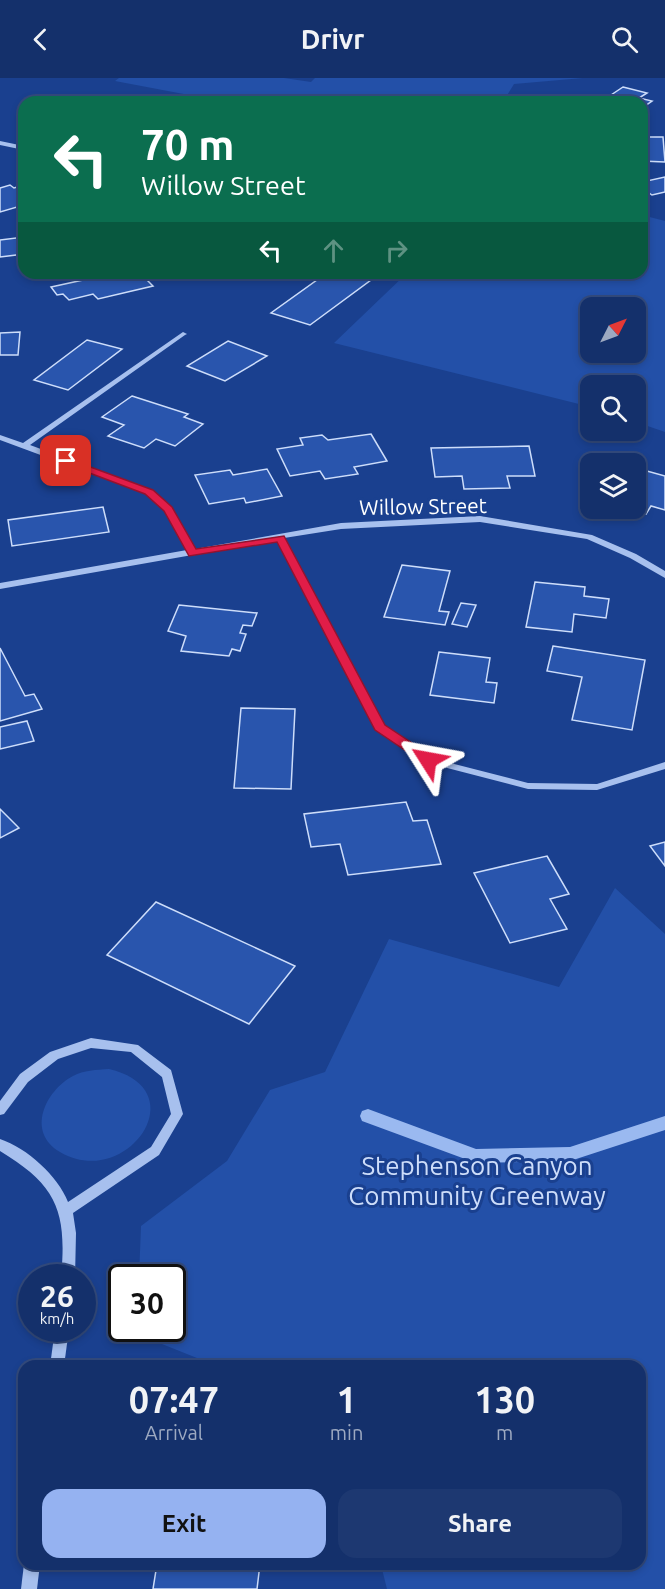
<!DOCTYPE html>
<style>
:root{--surface:#14306b;--page:#1d3871;--text:#f1f3f6;--muted:#9da9c1;--line:#334b7e;--accent:#95b2f1}
body{margin:0;font-family:Ubuntu,sans-serif;background:var(--page);color:var(--text);height:100vh;display:flex;flex-direction:column;font-size:22px;white-space:nowrap}
*{box-sizing:border-box;margin:0}
p{font-size:20px;color:var(--muted)}
.icon{flex:none;width:33px;height:33px;fill:none;stroke:currentColor;stroke-width:2;stroke-linecap:round;stroke-linejoin:round}
.map{position:relative;flex:1;overflow:hidden}
.side{position:absolute;left:18px;top:1282px;width:628px;height:210px;display:flex;flex-direction:column;background:var(--surface);border-radius:18px;box-shadow:0 3px 9px #0003,0 0 0 2px var(--line)}
.side>*{flex:none}
.guide{position:absolute;left:18px;top:18px;width:630px;height:183px;border-radius:18px;box-shadow:0 3px 9px #0003,0 0 0 2px var(--line);background:#0b6e4f;color:#fff;overflow:hidden}
.needle{width:39px;rotate:48deg}
.buttons{position:absolute;left:580px;top:219px;display:grid;gap:12px}
.buttons a{display:grid;place-items:center;width:66px;height:66px;border-radius:12px;background:var(--surface);box-shadow:0 3px 9px #0003,0 0 0 2px var(--line);font-size:30px}
.speed{position:absolute;left:18px;top:1186px;display:flex;gap:12px;font-size:30px;font-weight:700;text-align:center}
.speed>*{display:grid;place-content:center;width:78px;height:78px;border-radius:50%;background:var(--surface);box-shadow:0 3px 9px #0003,0 0 0 2px var(--line);line-height:1}
.speed small{font-size:15px;font-weight:400}
.speed .limit{border:3px solid #111;border-radius:9px;background:#fff;color:#111}
.pin{position:absolute;display:grid;place-items:center;width:51px;height:51px;color:#fff;margin:-26px;border-radius:12px;box-shadow:0 3px 9px #0006}
.me{position:absolute;width:66px;margin:-33px;rotate:304deg;stroke-linejoin:round;filter:drop-shadow(0 0 4px #0008)}
.turn{display:flex;align-items:center;gap:21px;height:126px;padding:0 24px;font-size:27px}
.turn .icon{width:78px;height:78px;stroke-width:2.5}
.turn b{display:block;font-size:42px;line-height:51px}
.lanes{display:flex;align-items:center;height:57px;padding:0 24px;background:#0003;justify-content:center;gap:30px;direction:ltr}
.lanes .off{opacity:.35}
.eta{display:flex;justify-content:space-evenly;align-items:center;height:102px;text-align:center}
.eta b{font-size:36px;font-weight:700;line-height:42px}
.button{display:flex;gap:12px;margin-top:auto;padding:12px 24px}
.button a{flex:1;height:69px;border-radius:18px;background:var(--accent);color:#111;font-size:24px;font-weight:700;line-height:69px;text-align:center}
.button a+a{background:var(--page);color:var(--text)}
header{display:flex;justify-content:space-between;align-items:center;height:78px;padding:0 24px;background:var(--surface);font-size:27px;font-weight:700}
.map>svg:first-child{display:block}
.green{fill:#2350a8;fill-rule:evenodd}
.lines{fill:none;stroke-linecap:round;stroke-linejoin:round}
.stream{fill:#9ab9f0;fill-rule:evenodd}
.building{fill:#2955ad;stroke:#cdddfa;stroke-width:1.5}
.minor{fill:#a7c0ee;fill-rule:evenodd}
.route{fill:#e11d48;stroke:#92132f;stroke-width:1.5}
.labels{text-anchor:middle;dominant-baseline:central;stroke-width:6;stroke-linejoin:round;paint-order:stroke}
.street-label{font-size:21px;fill:#fff;stroke:#1a408f}
.near-park-label{font-size:26px;fill:#cdddfa;stroke:#1a408f}
</style>
<header><svg class="icon" aria-label="back" viewBox="0 0 24 24"><path d="M15 5l-7 7 7 7"/></svg>Drivr<svg class="icon" aria-label="search" viewBox="0 0 24 24"><circle cx="10" cy="10" r="6"/><path d="M15 15l6 6"/></svg></header>
<div class="map">
<svg width="665" height="1511" viewBox="0 0 665 1511">
<rect width="100%" height="100%" fill="#1a408f"/>
<g class="green">
<polygon points="119,0 284,0 311,4 315,0 583,0 514,6 503,24 226,24 115,3"/>
<path d="M642,137l23,6v211l-29,-10v-36h-45v21l-257,-64 73,-70h235zM591,230h45v44h-45z"/>
<polygon points="615,810 665,856 665,1511 387,1511 381,1487 640,1486 640,1288 217,1288 137,1256 138,1251 172,1251 172,1200 139,1200 141,1148 227,1083 270,1012 325,994 389,861 559,909"/>
<path d="M109,991c89,21 17,122 -49,83 -34,-20 -15,-61 13,-76 11,-6 23,-6 36,-7z"/>
</g>
<g class="lines">
<polygon class="stream" points="368,1031 476,1071 570,1069 665,1038 665,1052 570,1083 476,1085 362,1043 360,1038 362,1033"/>
</g>
<g class="building">
<polygon points="623,9 647,15 639,20 652,23 642,30 642,24 602,23"/>
<polygon points="642,59 663,59 665,84 642,83"/>
<polygon points="665,99 665,114 652,117 642,110 642,104"/>
<polygon points="10,107 14,110 24,107 24,127 0,134 0,110"/>
<polygon points="24,159 24,176 0,179 0,162"/>
<polygon points="94,195 140,195 153,208 98,221 93,216 69,222 63,216 57,217 51,209 83,202 79,198"/>
<polygon points="306,195 359,195 375,199 310,247 271,235 321,199"/>
<polygon points="20,254 18,277 0,277 0,255"/>
<polygon points="87,262 122,271 68,312 34,302"/>
<polygon points="228,263 267,278 225,303 187,288"/>
<polygon points="132,318 188,336 184,339 203,346 175,368 156,361 144,370 108,358 124,347 102,339"/>
<polygon points="371,356 387,383 354,389 358,396 325,401 320,393 290,398 277,371 303,367 300,360 322,357 328,362"/>
<polygon points="529,368 535,398 507,398 510,410 464,411 462,398 435,399 431,370"/>
<polygon points="636,390 665,398 665,432 651,428 646,436 627,430 636,430"/>
<polygon points="267,391 282,418 246,425 244,420 209,426 195,397 230,392 233,397"/>
<polygon points="103,429 109,454 12,468 8,442"/>
<polygon points="402,487 450,493 439,533 449,534 445,547 384,539"/>
<polygon points="535,504 585,509 584,518 609,521 606,540 574,536 572,554 526,549"/>
<polygon points="461,525 476,527 467,549 452,546"/>
<polygon points="179,527 257,535 252,548 243,547 240,555 246,556 240,573 232,571 229,578 181,573 186,558 168,553"/>
<polygon points="553,568 645,582 632,652 572,642 582,599 547,593"/>
<polygon points="0,570 25,618 34,616 42,631 0,643"/>
<polygon points="439,574 490,580 486,604 497,605 494,625 430,617"/>
<polygon points="241,630 295,631 291,711 234,710"/>
<polygon points="27,643 34,663 0,671 0,649"/>
<polygon points="406,724 413,743 427,742 441,786 348,797 340,766 311,769 304,736"/>
<polygon points="0,731 19,750 0,760"/>
<polygon points="665,764 665,788 650,768"/>
<polygon points="547,778 569,816 550,821 567,851 510,865 474,795"/>
<polygon points="156,824 295,888 249,946 107,877"/>
<polygon points="157,1486 260,1486 257,1511 153,1511"/>
</g>
<g class="lines">
<g class="minor">
<polygon points="0,63 24,68 24,72 0,67"/>
<polygon points="183,254 187,256 185,257 30,367 152,412 171,429 195,471 341,445 480,438 592,457 636,476 665,493 665,500 630,480 587,461 480,444 341,451 284,460 384,647 431,680 528,705 597,706 665,684 665,691 597,712 528,711 424,684 377,651 277,462 0,511 0,505 187,472 165,432 146,416 0,362 0,357 23,365"/>
<path d="M91,960l47,7 33,25 12,44 -24,41 -86,58 3,20 -1,45h-14c6,-66 -3,-92 -61,-127v-12c27,9 58,37 68,63l83,-55 20,-33 -9,-37 -31,-25 -40,-4 -33,11 -30,23 -24,32 -4,1v-14l20,-27 30,-22z"/>
<polygon points="55,1251 69,1251 64,1288 50,1288"/>
<polygon points="24,1486 40,1486 37,1511 21,1511"/>
</g>
</g>
<polygon class="route" points="66,380 153,412 172,429 196,471 284,458 385,647 433,679 433,685 424,685 375,652 277,464 189,478 164,433 145,416 63,385 61,383"/>
<g class="labels">
<g class="street-label">
<text transform="translate(423 428) rotate(-1)">Willow Street</text>
</g>
<g class="near-park-label">
<text x="477" y="1087">Stephenson Canyon<tspan x="477" dy="30">Community Greenway</tspan></text>
</g>
</g>
</svg>
<div class="buttons">
<a><svg class="needle" viewBox="-14 -14 28 28"><path d="M0-13l5 13h-10z" fill="#e53935"/><path d="M0 13l5-13h-10z" fill="#9da9c1"/></svg></a>
<a><svg class="icon" aria-label="search" viewBox="0 0 24 24"><circle cx="10" cy="10" r="6"/><path d="M15 15l6 6"/></svg></a>
<a><svg class="icon" aria-label="layers" viewBox="0 0 24 24"><path d="M12 4l9 5-9 5-9-5zM3 14l9 5 9-5"/></svg></a>
</div>
<div class="speed"><div>26<small>km/h</small></div><div class="limit">30</div></div>
<div class="pin" style="left:66px;top:383px;background:#d93025"><svg class="icon" aria-label="arrive" viewBox="0 0 24 24"><path d="M6 21V4h12l-3 4 3 4H6"/></svg></div>
<svg class="me" style="left:428px;top:682px" viewBox="-20 -20 40 40"><path d="M0-17L14 15 0 8-14 15z" fill="#e11d48" stroke="#fff" stroke-width="4"/></svg>
<div class="guide">
<div class="turn"><svg class="icon" aria-label="left" viewBox="0 0 24 24"><path d="M17 20v-9H6M10 6l-5 5 5 5"/></svg><div><b>70 m</b>Willow Street</div></div>
<div class="lanes"><svg class="icon" aria-label="left" viewBox="0 0 24 24"><path d="M17 20v-9H6M10 6l-5 5 5 5"/></svg><svg class="icon off" aria-label="ahead" viewBox="0 0 24 24"><path d="M12 20V5M6 11l6-6 6 6"/></svg><svg class="icon off" aria-label="right" viewBox="0 0 24 24"><path d="M7 20v-9h11M14 6l5 5-5 5"/></svg></div>
</div>
<section class="side">
<div class="eta">
<div><b>07:47</b><p>Arrival</p></div>
<div><b>1</b><p>min</p></div>
<div><b>130</b><p>m</p></div>
</div>
<div class="button"><a>Exit</a><a>Share</a></div>
</section>
</div>
